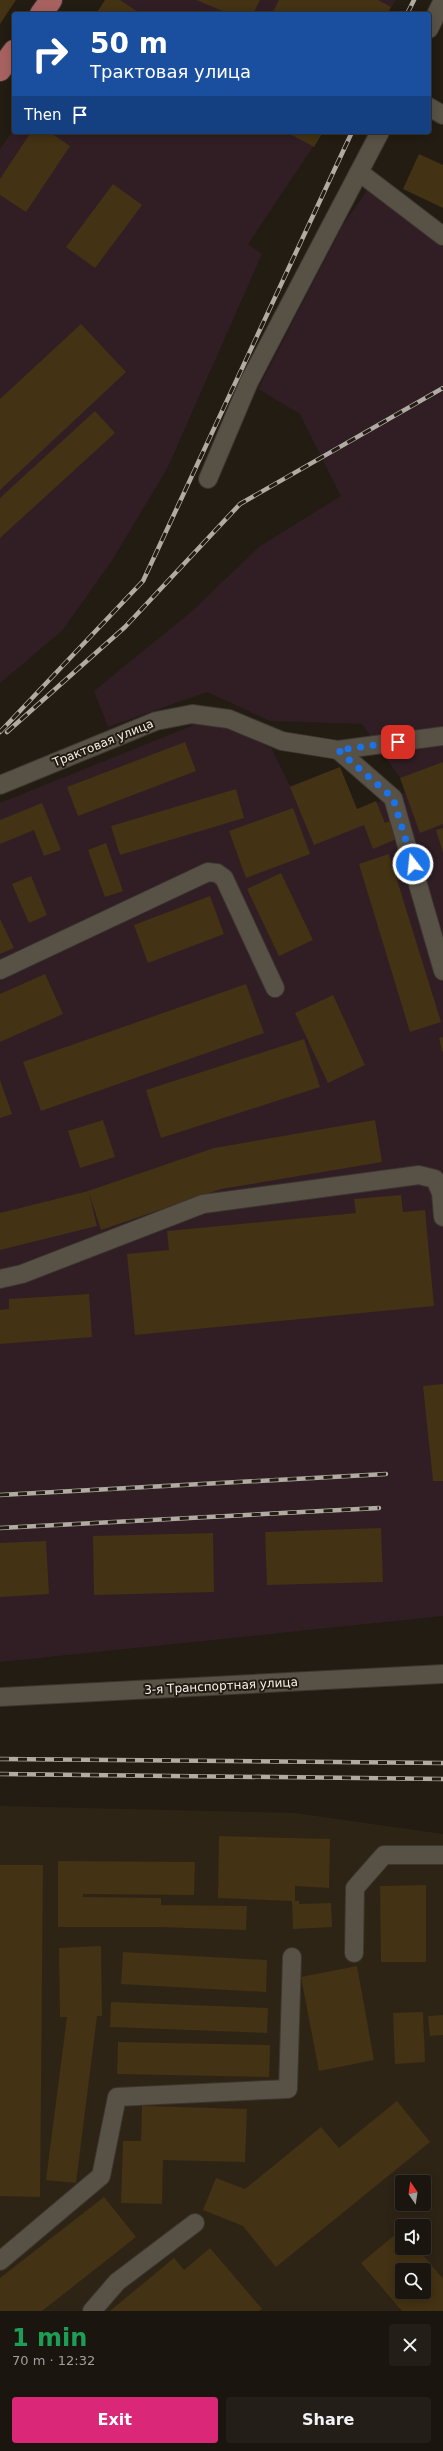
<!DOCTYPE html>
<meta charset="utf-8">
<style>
:root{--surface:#1a150e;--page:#231e17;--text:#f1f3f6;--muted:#9f9f9e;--line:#38342e;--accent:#db2777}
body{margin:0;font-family:"DejaVu Sans",sans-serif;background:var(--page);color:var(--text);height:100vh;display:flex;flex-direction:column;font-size:15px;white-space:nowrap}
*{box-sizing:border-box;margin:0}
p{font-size:13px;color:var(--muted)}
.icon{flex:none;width:22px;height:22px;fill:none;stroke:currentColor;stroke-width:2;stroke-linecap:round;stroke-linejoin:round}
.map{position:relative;height:2311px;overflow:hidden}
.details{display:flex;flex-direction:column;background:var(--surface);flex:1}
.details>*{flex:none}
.top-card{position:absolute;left:12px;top:12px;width:419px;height:122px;border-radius:4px;box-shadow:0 2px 10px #0003,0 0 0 1px var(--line);background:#1a4fa0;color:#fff;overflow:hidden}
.needle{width:26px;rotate:347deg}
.fabs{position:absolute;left:395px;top:2175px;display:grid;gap:8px}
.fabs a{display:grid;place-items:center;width:36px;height:36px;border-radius:4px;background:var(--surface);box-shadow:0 2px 10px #0003,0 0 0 1px var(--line);font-size:20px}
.pin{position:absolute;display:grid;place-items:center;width:34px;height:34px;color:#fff;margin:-17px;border-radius:8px;box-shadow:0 2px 6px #0006}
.me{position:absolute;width:44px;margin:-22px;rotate:344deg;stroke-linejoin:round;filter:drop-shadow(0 0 3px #0008)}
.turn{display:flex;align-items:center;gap:14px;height:84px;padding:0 12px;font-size:18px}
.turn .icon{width:52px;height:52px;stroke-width:2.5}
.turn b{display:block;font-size:28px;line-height:34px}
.then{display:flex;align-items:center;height:38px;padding:0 12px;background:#0003;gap:8px;font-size:15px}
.round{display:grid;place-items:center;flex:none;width:42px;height:42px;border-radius:4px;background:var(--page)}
.summary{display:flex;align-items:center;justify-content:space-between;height:68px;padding:0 12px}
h1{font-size:24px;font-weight:800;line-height:30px;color:#1e9e55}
.button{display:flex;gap:8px;margin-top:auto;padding:8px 12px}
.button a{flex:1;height:46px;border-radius:4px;background:var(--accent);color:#fff;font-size:16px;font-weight:800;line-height:46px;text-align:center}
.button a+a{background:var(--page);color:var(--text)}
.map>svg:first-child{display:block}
.built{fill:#2e2415;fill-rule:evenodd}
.industrial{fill:#301e24}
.building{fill:#433213;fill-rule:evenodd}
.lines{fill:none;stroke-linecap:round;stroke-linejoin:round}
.minor-casing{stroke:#3b3630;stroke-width:20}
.major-casing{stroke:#3b3630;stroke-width:24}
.minor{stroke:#585146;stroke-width:18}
.major{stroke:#a76260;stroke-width:22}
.rail-casing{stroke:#b0aba3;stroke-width:4.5}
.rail{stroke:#221c12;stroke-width:3;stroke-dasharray:9;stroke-linecap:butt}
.route{stroke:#1a73e8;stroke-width:7;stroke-dasharray:0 12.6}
.labels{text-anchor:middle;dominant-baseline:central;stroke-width:4;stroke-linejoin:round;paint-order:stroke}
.street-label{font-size:12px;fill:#f6f1ea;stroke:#221c12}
</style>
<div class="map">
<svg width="443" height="2311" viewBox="0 0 443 2311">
<rect width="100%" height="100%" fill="#221c12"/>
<path class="built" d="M0,1806l295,7 148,21v477h-443zM402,2182h22v22h-22zM402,2226h22v22h-22zM402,2270h22v22h-22z"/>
<g class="industrial">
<polygon points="105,0 396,0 387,14 96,14"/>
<polygon points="14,129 14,132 323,132 248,244 262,254 167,469 113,559 62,631 0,683 0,149"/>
<polygon points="368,189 443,247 443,1616 0,1662 0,803 211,718 272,749 290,786 340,767 357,809 405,793 400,778 362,724 270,721 207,692 108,727 94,691 191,612 260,546 341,496 300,414 258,389 343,225"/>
</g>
<g class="building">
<polygon points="0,0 16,0 0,24"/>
<polygon points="105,0 120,0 141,14 96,14"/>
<polygon points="196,0 260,0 253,14 230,14"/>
<polygon points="279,0 378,0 391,7 387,14 272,14"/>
<polygon points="31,132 49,132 70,146 26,212 0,195 0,179"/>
<polygon points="286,132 323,132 314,147"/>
<polygon points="419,154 443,165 443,208 403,189"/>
<polygon points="113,184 142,205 95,268 66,247"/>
<polygon points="81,324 126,372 0,490 0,399"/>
<polygon points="95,411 115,433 0,538 0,498"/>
<polygon points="185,742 196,771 78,816 67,787"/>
<polygon points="443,762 443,824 420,833 400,778"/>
<polygon points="340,767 357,809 376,801 385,823 394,820 401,837 373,849 364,825 314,845 290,787"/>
<polygon points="236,789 244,818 120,855 111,826"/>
<polygon points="42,803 61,850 44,856 34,830 0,844 0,820"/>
<polygon points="293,808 310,854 246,878 229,831"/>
<polygon points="443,828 443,853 436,830"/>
<polygon points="106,843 123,891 105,897 88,850"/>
<polygon points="389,854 441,1022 410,1032 359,864"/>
<polygon points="281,873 313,940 279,956 247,889"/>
<polygon points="31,876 47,915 29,923 12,884"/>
<polygon points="210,896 224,934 148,963 134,925"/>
<polygon points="0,919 14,948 0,954"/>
<polygon points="45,974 63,1014 0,1042 0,994"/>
<polygon points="246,984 264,1033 41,1111 23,1062"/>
<polygon points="333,995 365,1065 328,1083 295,1013"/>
<polygon points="443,1037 443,1051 442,1052 439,1038"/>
<polygon points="304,1039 320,1087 161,1138 146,1090"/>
<polygon points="0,1080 12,1114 0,1118"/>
<polygon points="103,1120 115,1157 80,1168 68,1131"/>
<polygon points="375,1120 382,1162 221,1189 101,1230 89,1193 97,1226 0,1250 0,1213 88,1191 214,1148"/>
<polygon points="401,1195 403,1212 425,1210 434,1306 135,1335 127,1254 169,1250 167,1231 356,1213 354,1199"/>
<polygon points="89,1294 92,1337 0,1344 0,1310 9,1309 9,1299"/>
<polygon points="443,1384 443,1481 433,1481 423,1386"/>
<polygon points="381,1528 383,1582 267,1585 265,1532"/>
<polygon points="213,1533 214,1592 94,1595 93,1536"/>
<polygon points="46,1541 49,1594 0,1597 0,1543"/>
<polygon points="219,1836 330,1839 329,1888 295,1886 295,1901 299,1901 299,1904 331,1903 332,1927 293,1929 292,1901 218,1898"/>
<polygon points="58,1861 195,1862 194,1895 83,1894 83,1897 161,1898 161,1905 247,1906 246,1930 159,1927 58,1927"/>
<polygon points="0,1865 43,1865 40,2197 0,2196"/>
<polygon points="426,1885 426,1962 381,1962 380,1886"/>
<polygon points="101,1946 102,2016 97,2016 76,2183 46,2180 67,2017 60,2017 59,1948"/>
<polygon points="123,1952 267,1960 266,1992 121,1984"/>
<polygon points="357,1966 374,2060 319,2071 301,1977"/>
<polygon points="111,2002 268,2008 267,2033 110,2027"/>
<polygon points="423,2012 425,2062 395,2064 393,2013"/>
<polygon points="443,2015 443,2035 430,2036 428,2016"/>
<polygon points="118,2042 270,2045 269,2077 117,2074"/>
<polygon points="397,2101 430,2142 276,2267 243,2226 203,2210 216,2178 245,2189 321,2127 339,2148"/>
<polygon points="142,2106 247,2109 245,2162 163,2160 162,2204 121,2203 123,2141 141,2141"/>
<polygon points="104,2197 136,2237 42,2311 0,2311 0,2278"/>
<path d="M402,2229v19h15l26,31v32h-41l-41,-48zM402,2270h22v22h-22z"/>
<polygon points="210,2248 262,2309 259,2311 110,2311 174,2258 184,2270"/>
</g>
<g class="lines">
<defs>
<g id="minor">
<polyline points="429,29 443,0"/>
<polyline points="429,107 443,115"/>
<polyline points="359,172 443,236"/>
<polyline points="208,479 249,382 380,132"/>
<polyline points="338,750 393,798 443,971"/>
<polyline points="0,785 156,721 192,714 229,719 282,741 338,750 443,736"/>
<polyline points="0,970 208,872 217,873 224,878 275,988"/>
<polyline points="0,1279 22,1274 203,1204 419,1175 435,1179 441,1193 443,1217"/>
<polyline points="0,1697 443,1674"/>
<polyline points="354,1953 355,1888 384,1855 443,1855"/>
<polyline points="0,2261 101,2176 117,2097 288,2089 292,1957"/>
<polyline points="92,2311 117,2282 195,2223"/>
</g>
<g id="major">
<polyline points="41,14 51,0"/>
<polyline points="0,70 14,51"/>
</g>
</defs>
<use href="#minor" class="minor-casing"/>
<use href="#major" class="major-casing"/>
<use href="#minor" class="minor"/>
<use href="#major" class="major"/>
<defs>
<g id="rail">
<polyline points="407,14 414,0"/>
<polyline points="0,732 143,581 352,132"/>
<polyline points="7,732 125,627 240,504 443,388"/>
<polyline points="0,1495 386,1474"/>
<polyline points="0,1528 379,1508"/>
<polyline points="0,1759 443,1763"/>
<polyline points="0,1774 443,1779"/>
</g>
</defs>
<use href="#rail" class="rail-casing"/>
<use href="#rail" class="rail"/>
</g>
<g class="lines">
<polyline class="route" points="398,742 338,750 393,798 413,864"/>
</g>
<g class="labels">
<g class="street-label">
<text transform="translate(103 743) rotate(-22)">Трактовая улица</text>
<text transform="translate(221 1686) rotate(-3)">3-я Транспортная улица</text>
</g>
</g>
</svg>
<div class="fabs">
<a><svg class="needle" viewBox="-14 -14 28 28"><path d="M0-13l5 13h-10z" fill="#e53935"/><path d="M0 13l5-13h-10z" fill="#9f9f9e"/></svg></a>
<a><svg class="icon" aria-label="sound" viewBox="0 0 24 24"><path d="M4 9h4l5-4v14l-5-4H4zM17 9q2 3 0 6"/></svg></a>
<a><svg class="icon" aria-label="search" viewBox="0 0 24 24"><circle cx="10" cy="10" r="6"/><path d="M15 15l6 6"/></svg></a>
</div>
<div class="pin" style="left:398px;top:742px;background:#d93025"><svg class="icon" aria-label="arrive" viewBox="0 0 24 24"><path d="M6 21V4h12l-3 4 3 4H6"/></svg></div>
<svg class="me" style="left:413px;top:864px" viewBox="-20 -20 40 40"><circle r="17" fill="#1a73e8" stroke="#fff" stroke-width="3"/><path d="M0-11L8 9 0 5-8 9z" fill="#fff"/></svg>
<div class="top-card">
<div class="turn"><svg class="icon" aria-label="right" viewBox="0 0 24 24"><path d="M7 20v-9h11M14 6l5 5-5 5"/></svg><div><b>50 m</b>Трактовая улица</div></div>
<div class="then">Then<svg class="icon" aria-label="arrive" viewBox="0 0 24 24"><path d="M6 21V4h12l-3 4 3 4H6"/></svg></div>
</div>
</div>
<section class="details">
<div class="summary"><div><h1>1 min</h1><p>70 m · 12:32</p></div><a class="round"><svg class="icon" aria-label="close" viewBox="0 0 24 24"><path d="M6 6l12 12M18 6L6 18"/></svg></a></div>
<div class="button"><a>Exit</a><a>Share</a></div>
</section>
